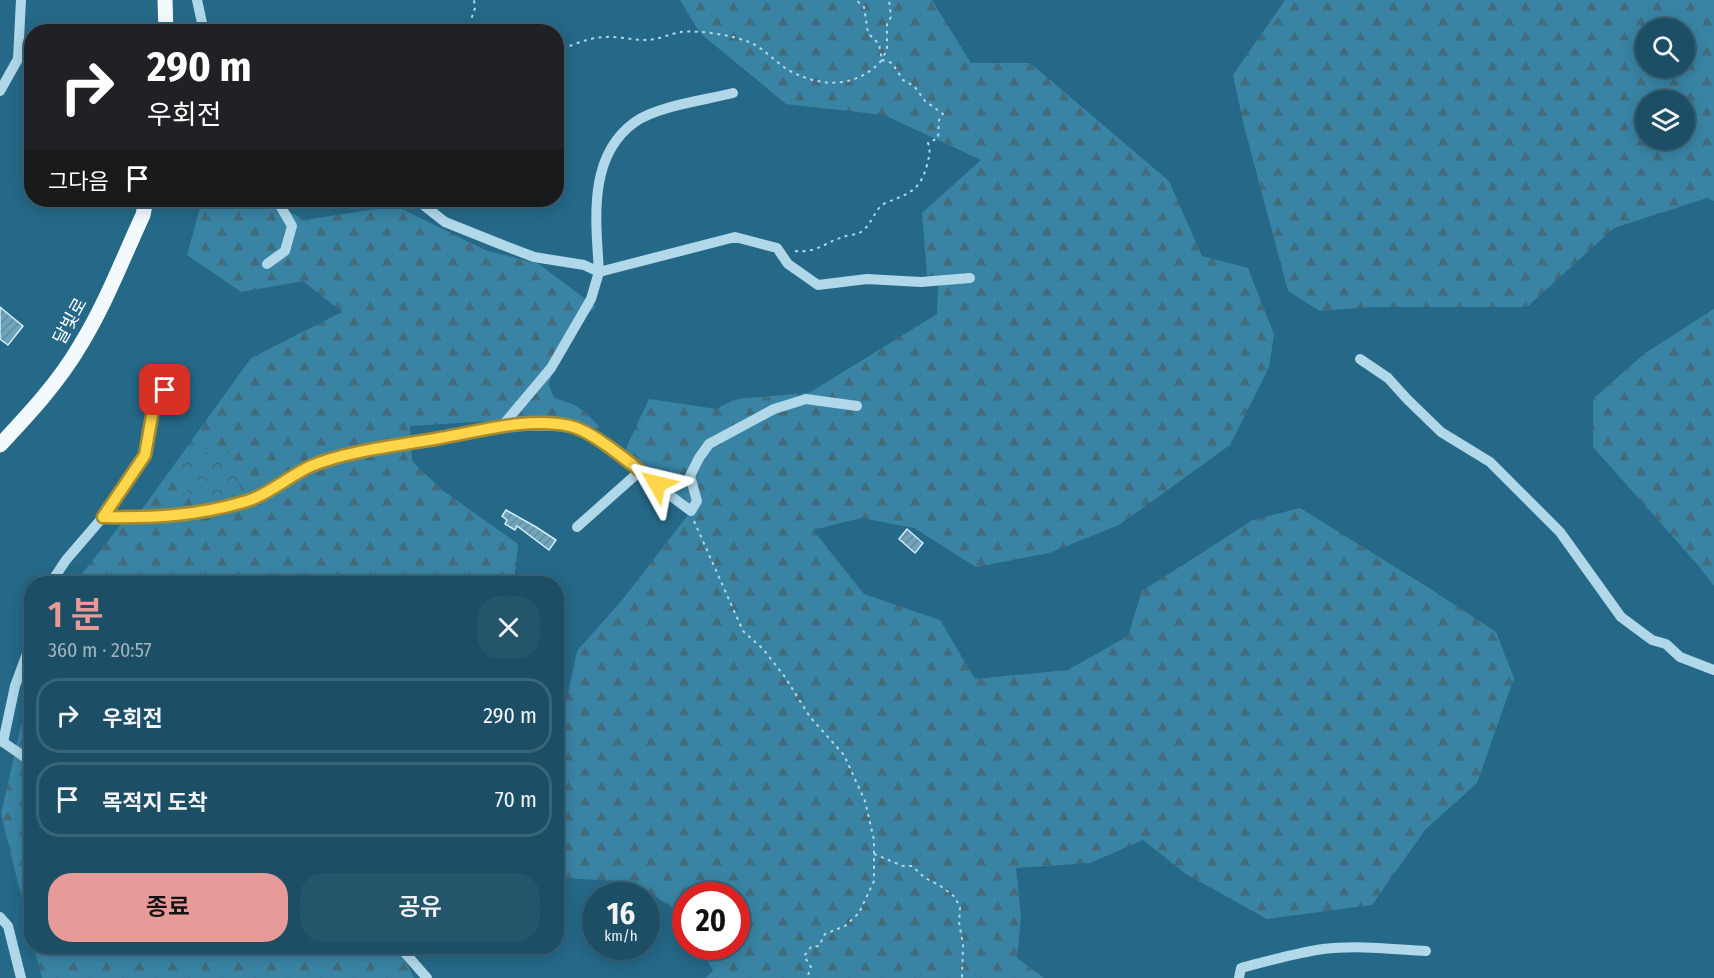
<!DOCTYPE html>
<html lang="ko">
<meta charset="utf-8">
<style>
:root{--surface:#1c4e65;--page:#25556b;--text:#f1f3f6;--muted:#a0b4bf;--line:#3a6579;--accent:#e69b98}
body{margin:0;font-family:"Fira Sans Condensed","Noto Sans KR",sans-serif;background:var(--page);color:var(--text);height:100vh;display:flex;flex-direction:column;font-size:22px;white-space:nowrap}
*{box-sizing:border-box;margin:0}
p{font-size:20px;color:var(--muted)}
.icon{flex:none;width:33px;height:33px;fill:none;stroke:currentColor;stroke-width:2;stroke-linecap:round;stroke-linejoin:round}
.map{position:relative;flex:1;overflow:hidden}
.side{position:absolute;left:24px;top:576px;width:540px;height:378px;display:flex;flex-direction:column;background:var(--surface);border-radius:24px;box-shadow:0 3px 15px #0003,0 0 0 2px var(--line)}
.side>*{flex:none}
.banner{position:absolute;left:24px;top:24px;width:540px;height:183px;border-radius:24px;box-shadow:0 3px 15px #0003,0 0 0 2px var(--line);background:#202124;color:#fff;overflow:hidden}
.fabs{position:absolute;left:1635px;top:18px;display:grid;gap:12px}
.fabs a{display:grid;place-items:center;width:60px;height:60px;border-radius:50%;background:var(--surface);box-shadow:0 3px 15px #0003,0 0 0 2px var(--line);font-size:30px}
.speed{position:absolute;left:582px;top:882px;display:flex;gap:12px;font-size:30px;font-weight:700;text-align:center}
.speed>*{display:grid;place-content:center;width:78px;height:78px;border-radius:50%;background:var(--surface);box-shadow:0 3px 15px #0003,0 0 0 2px var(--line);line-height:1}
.speed small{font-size:15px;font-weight:400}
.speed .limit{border:9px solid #d22;background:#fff;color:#111}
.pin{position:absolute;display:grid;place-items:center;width:51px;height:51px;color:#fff;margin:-26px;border-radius:12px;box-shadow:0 3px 9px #0006}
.me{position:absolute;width:66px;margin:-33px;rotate:307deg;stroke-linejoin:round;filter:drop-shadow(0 0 4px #0008)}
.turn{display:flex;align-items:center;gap:21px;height:126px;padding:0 24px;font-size:27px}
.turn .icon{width:78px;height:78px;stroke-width:2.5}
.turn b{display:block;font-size:42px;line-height:51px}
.then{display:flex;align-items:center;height:57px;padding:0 24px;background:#0003;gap:12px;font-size:22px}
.round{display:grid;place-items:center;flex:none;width:63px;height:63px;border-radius:24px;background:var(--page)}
.overview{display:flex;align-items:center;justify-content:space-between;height:102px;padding:0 24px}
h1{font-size:36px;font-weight:600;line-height:45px;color:var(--accent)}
.button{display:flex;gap:12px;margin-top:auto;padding:12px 24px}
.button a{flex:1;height:69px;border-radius:24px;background:var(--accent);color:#111;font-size:24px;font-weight:600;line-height:69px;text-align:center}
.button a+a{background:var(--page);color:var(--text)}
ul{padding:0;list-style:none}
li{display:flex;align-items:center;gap:18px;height:75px;margin:0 12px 9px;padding:0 12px;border:3px solid var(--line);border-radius:24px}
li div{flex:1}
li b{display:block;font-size:22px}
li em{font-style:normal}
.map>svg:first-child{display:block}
.forest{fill:url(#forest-firs);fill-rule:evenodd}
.park{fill:url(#park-crowns)}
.building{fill:url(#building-hatch);stroke:#d4edf7;stroke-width:1.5}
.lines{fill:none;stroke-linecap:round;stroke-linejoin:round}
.path{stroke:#b0d8e9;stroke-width:2;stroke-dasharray:3 4.5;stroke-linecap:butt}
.minor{stroke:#b0d8e9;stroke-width:10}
.major{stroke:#f3fafe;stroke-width:15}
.route-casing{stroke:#a68a30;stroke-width:15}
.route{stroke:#ffd54a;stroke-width:10}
.labels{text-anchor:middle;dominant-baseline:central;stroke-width:6;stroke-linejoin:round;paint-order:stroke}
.street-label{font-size:18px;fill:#fff;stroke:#256887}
</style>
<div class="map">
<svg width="1714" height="978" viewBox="0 0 1714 978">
<defs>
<pattern id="forest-firs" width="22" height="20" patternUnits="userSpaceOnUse" patternTransform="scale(1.5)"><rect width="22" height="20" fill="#3984a4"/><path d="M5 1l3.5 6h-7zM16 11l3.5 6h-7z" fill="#426b7c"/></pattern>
<pattern id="park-crowns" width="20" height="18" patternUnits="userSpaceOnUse" patternTransform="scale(1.5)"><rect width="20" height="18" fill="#3984a4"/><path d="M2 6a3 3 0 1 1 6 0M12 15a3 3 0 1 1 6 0" fill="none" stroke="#426b7c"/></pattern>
<pattern id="building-hatch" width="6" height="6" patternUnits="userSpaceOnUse" patternTransform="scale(1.5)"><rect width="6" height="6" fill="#6ea5bd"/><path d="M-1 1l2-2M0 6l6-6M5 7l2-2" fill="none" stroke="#648a9b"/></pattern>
</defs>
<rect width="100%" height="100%" fill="#256887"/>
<g class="forest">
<polygon points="680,0 932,0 971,63 1030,63 1169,181 1202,256 1248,268 1274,335 1269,367 1230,445 1119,525 1049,553 976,567 914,528 861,518 813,530 864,594 940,620 975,679 1068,670 1128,636 1142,591 1253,520 1300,508 1429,588 1496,632 1514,678 1477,783 1425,830 1372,905 1267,919 1186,874 1143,840 1090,863 1016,868 1021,917 1017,958 1044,978 706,978 713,970 699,947 736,946 736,896 686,896 685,925 676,910 633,882 566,878 557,816 556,750 577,651 623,599 691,511 623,462 627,446 649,399 716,409 735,399 809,393 937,314 938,285 927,275 922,213 981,160 884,115 786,104 700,33"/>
<path d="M1285,0h429v201l-7,-3 -93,30 -87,79h-156l-51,4 -32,-20 -44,-165 -11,-51zM1646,28h38v40h-38zM1646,100h38v40h-38z"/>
<path d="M202,200h68l34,20 92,-14 89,44 54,14 57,43 -19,15 -20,35 -8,28 5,13c25,7 30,11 47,31l-64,-11 -127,8 2,35 30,29 76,54 -4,39 -440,1 52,-66 9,1 116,-161 91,-46 -39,-31 -62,11 -54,-37z"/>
<polygon points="1714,309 1714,586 1697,564 1593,447 1593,399 1645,353"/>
<polygon points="31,682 31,936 1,814"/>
<polygon points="34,947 398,947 414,978 42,978"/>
</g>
<polygon class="park" points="227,445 242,493 193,509 178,462"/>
<g class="building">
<polygon points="0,307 23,326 8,345 0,339"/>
<polygon points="506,510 536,527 556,540 549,550 517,526 515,530 505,524 507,520 502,516"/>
<polygon points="907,529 923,543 915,553 899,539"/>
</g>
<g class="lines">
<g class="path">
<polyline points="467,32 475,8 474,0"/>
<path d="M556,52c15,-7 32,-14 48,-15 14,-1 28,3 41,3 13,0 24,-6 36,-8 18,-2 51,3 68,10 15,6 27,21 41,29 32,17 67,17 92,-11l-3,-16 -11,-11 -4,-26 -8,-7"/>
<path d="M795,251c22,2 29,-8 48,-14 5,-2 13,-2 18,-5 10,-7 12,-18 20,-26 3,-3 9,-5 12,-6 20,-8 28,-13 34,-35 2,-8 4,-15 1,-22l10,-5 1,-18 4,-6 -18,-13 -11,-15 -11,-6 -11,-17 -10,-3 5,-11v-25l4,-7 -2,-17"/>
<polyline points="694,521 743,631 763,649 785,677 810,717 844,755 865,801 874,840 874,881 859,913 845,926 825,934 819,946 811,947 804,956 811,967 807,978"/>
<polyline points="874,854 903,866 912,866 925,878 939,885 955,897 960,908 959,922 963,945 962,978"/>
</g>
<g class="minor">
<polyline points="197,0 204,32"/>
<polyline points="0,91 18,59 21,0"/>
<path d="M417,200l28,22 55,22 34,13 50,8 15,7c-3,-51 -12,-116 36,-150 22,-16 71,-22 98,-29"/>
<polyline points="267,264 285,251 292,226 277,200"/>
<polyline points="1360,359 1388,378 1407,399 1441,432 1490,462 1560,532 1621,617 1652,640 1666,644 1680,657 1714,670"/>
<polyline points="177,375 154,404 145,455 103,517 180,516 213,510 250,500 313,465 391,446 461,435 503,425 571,426 588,434 691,511 697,501 690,476 699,458 709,444 774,409 806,399 857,406"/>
<polyline points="503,425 551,368 591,299 599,272 735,237 777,248 788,264 818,285 867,279 921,282 970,278"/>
<polyline points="577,527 640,471"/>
<polyline points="50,584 66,560 103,517"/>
<polyline points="0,740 32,762"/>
<polyline points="3,742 15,686 32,640"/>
<polyline points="0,917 8,926 21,978"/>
<polyline points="249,946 255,951 267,946"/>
<polyline points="399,946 427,978"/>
<path d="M1239,978l2,-10c27,-7 54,-15 82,-19 34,-4 69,0 103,2"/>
</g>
<g class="major">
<polyline points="165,0 166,32"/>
<path d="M0,445c29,-31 59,-63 81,-101 25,-41 42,-86 62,-129l3,-15"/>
</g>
</g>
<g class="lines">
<defs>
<path id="route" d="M165,390l-11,14 -9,51 -42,62c51,1 94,-1 144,-16 21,-6 42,-25 64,-35 35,-15 90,-21 129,-28 41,-7 87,-21 130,-12 24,5 67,43 87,58"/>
</defs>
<use href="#route" class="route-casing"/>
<use href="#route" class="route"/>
</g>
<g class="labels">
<g class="street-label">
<text transform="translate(70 321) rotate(-61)">달빛로</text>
</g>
</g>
</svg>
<div class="fabs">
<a><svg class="icon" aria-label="search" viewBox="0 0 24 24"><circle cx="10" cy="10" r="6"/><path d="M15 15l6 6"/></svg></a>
<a><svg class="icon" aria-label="layers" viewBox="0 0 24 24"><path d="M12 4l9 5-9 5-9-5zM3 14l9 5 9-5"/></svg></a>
</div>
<div class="speed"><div>16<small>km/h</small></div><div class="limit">20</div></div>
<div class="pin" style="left:165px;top:390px;background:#d93025"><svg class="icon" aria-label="arrive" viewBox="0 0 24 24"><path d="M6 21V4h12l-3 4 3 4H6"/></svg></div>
<svg class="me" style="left:657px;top:484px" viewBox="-20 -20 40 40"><path d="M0-17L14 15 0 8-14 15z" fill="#ffd54a" stroke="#fff" stroke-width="4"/></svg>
<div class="banner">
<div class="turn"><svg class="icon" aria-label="right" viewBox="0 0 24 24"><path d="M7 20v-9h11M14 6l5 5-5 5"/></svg><div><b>290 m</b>우회전</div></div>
<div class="then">그다음<svg class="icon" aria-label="arrive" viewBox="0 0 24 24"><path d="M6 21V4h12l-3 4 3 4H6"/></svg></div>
</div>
<section class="side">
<div class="overview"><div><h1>1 분</h1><p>360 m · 20:57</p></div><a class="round"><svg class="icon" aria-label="close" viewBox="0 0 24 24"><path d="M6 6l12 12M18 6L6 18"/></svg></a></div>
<ul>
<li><svg class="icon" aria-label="right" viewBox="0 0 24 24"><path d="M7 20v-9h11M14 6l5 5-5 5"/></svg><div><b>우회전</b></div><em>290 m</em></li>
<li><svg class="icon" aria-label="arrive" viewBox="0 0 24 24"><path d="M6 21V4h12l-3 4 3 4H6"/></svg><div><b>목적지 도착</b></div><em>70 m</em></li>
</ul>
<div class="button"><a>종료</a><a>공유</a></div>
</section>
</div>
